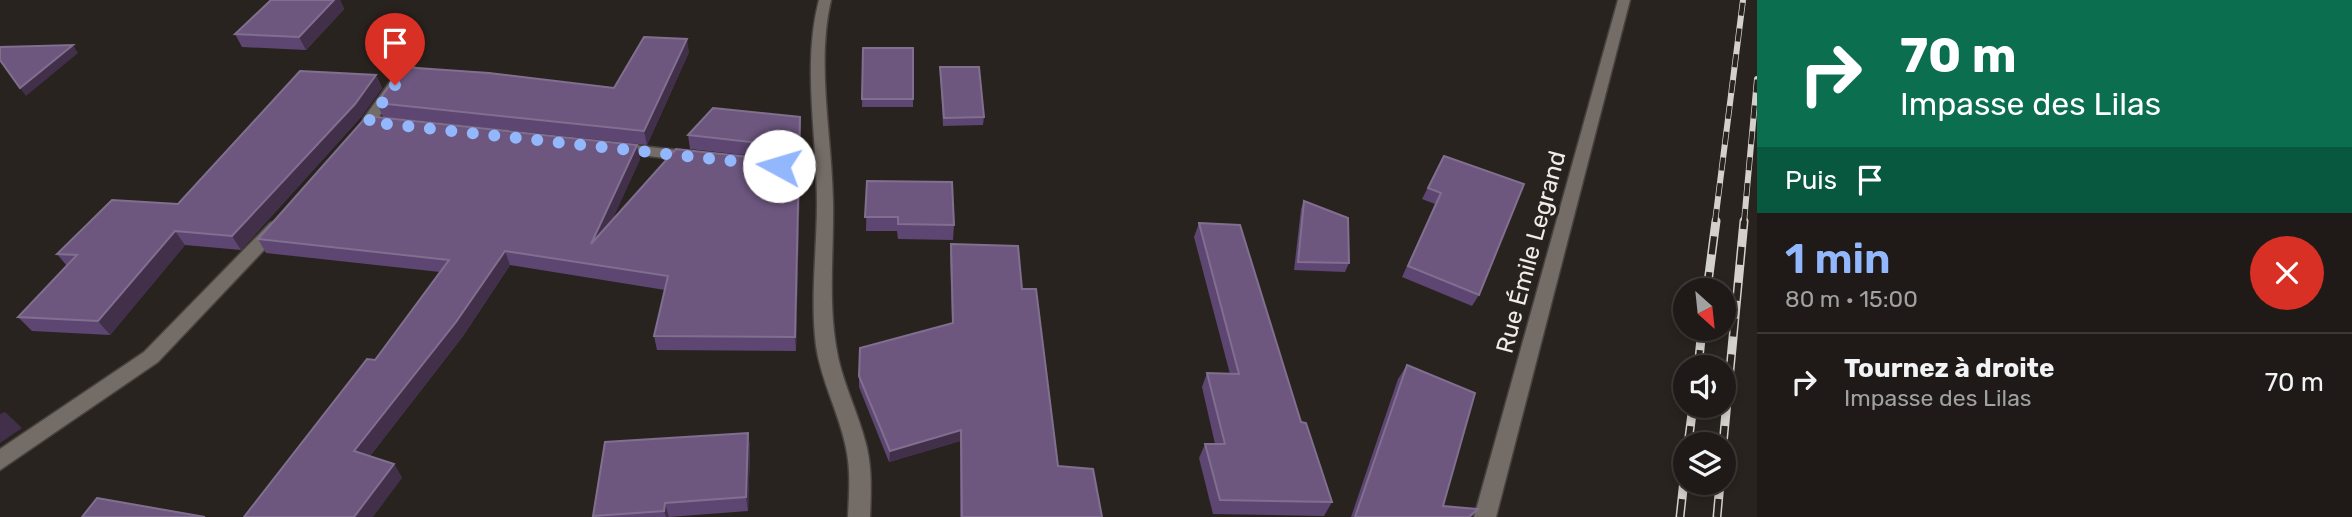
<!DOCTYPE html>
<html lang="fr">
<meta charset="utf-8">
<style>
:root{--surface:#1f1a17;--page:#2c2724;--text:#f1f3f6;--muted:#a1a1a1;--line:#3c3836;--accent:#93b7fd}
body{margin:0;font-family:Rubik,sans-serif;background:var(--page);color:var(--text);height:100vh;display:flex;flex-direction:column;font-size:26px;white-space:nowrap}
*{box-sizing:border-box;margin:0}
p{font-size:23px;color:var(--muted)}
.icon{flex:none;width:38px;height:38px;fill:none;stroke:currentColor;stroke-width:2;stroke-linecap:round;stroke-linejoin:round}
.map{position:relative;flex:1;overflow:hidden}
.drawer{display:flex;flex-direction:column;background:var(--surface);width:595px}
.drawer>*{flex:none}
.top-card{background:#0b6e4f;color:#fff;overflow:hidden}
.needle{width:46px;rotate:153deg}
.controls{position:absolute;left:1673px;top:278px;display:grid;gap:14px}
.controls a{display:grid;place-items:center;width:63px;height:63px;border-radius:50%;background:var(--surface);box-shadow:0 4px 10px #0003,0 0 0 2px var(--line);font-size:35px}
.pin{position:absolute;display:grid;place-items:center;width:60px;height:60px;color:#fff;margin:-72px -30px;border-radius:50% 50% 50% 0;rotate:-45deg;box-shadow:0 0 7px #0007}
.pin .icon{rotate:45deg}
.me{position:absolute;width:77px;margin:-38px;rotate:276deg;stroke-linejoin:round;filter:drop-shadow(0 0 5px #0008)}
.turn{display:flex;align-items:center;gap:24px;height:147px;padding:0 28px;font-size:32px}
.turn .icon{width:91px;height:91px;stroke-width:2.5}
.turn b{display:block;font-size:49px;line-height:60px}
.then{display:flex;align-items:center;height:66px;padding:0 28px;background:#0003;gap:14px;font-size:26px}
.round{display:grid;place-items:center;flex:none;width:74px;height:74px;border-radius:37px;background:var(--page)}
.headline{display:flex;align-items:center;justify-content:space-between;height:119px;padding:0 28px}
h1{font-size:42px;font-weight:600;line-height:52px;color:var(--accent)}
ul{padding:0;list-style:none}
li{display:flex;align-items:center;gap:21px;height:98px;padding:0 28px;border-top:2px solid var(--line)}
li div{flex:1}
li b{display:block;font-size:26px}
li em{font-style:normal}
main{display:flex;flex:1;min-height:0}
.map>svg:first-child{display:block}
.lines{fill:none;stroke-linecap:round;stroke-linejoin:round}
.street-casing{stroke:#47423f;stroke-width:3}
.street{fill:#736c67;fill-rule:evenodd}
.rail-far1-casing{stroke:#d4d0cc;stroke-width:6}
.rail-casing{stroke:#d4d0cc;stroke-width:9}
.rail-far1{stroke:#29231f;stroke-width:4.5;stroke-dasharray:13;stroke-linecap:butt}
.rail{stroke:#29231f;stroke-width:6;stroke-dasharray:18;stroke-linecap:butt}
.wall{fill:#5d4672}
.shaded-wall{fill:#42304b}
.building{fill:#6d577f;stroke:#816f8f;stroke-width:2}
.route{stroke:#93b7fd;stroke-width:12;stroke-dasharray:0 21.6}
.labels{text-anchor:middle;dominant-baseline:central;stroke-width:7;stroke-linejoin:round;paint-order:stroke}
.street-label{font-size:24px;fill:#f0ece9;stroke:#29231f}
</style>
<main>
<div class="map">
<svg width="1757" height="517" viewBox="0 0 1757 517">
<rect width="100%" height="100%" fill="#29231f"/>
<g class="lines">
<defs>
<g id="street">
<path d="M819,0h12c-15,65 1,136 2,202 1,48 -5,96 3,144 5,35 23,67 31,102 5,22 4,46 3,69h-22c1,-23 3,-46 -2,-69 -7,-35 -25,-67 -30,-102 -6,-48 1,-96 1,-144 0,-66 -15,-138 2,-202z"/>
<polygon points="1618,0 1630,0 1496,517 1474,517"/>
<polygon points="408,63 415,67 373,125 363,125 363,119 403,64"/>
<polygon points="615,143 695,152 703,157 695,162 610,151 607,148 610,145"/>
<polygon points="276,221 282,223 284,227 282,231 158,362 0,470 0,449 144,352 270,223"/>
</g>
</defs>
<use href="#street" class="street-casing"/>
<use href="#street" class="street"/>
<defs>
<g id="rail-far1">
<polyline points="1715,222 1743,0"/>
<polyline points="1744,222 1757,79"/>
</g>
<g id="rail">
<polyline points="1707,290 1716,221"/>
<polyline points="1698,368 1702,329"/>
<polyline points="1688,444 1693,406"/>
<polyline points="1723,444 1744,221"/>
<polyline points="1680,517 1685,471"/>
<polyline points="1717,517 1720,483"/>
</g>
</defs>
<use href="#rail-far1" class="rail-far1-casing"/>
<use href="#rail" class="rail-casing"/>
<use href="#rail-far1" class="rail-far1"/>
<use href="#rail" class="rail"/>
</g>
<g class="wall">
<polygon points="271,0 340,0 344,9 306,50 242,47 235,34"/>
<polygon points="863,48 913,48 913,107 862,107"/>
<polygon points="689,52 647,145 383,117 377,103 614,88"/>
<polygon points="940,67 984,117 983,125 943,126"/>
<polygon points="376,75 382,88 361,117 241,250 185,245 110,335 32,331 18,317 67,266 57,254 178,204"/>
<polygon points="800,117 801,130 796,351 657,350 654,336 665,290 510,265 463,336 370,456 394,464 402,478 244,517 375,360 440,272 266,253 258,239 640,159 612,220 780,159 690,149 688,135"/>
<polygon points="1444,156 1479,295 1472,306 1402,277 1435,204 1422,199"/>
<polygon points="867,181 954,225 953,240 898,239 897,231 866,231"/>
<polygon points="1304,201 1349,263 1345,272 1294,270 1301,209"/>
<polygon points="1199,223 1301,422 1332,502 1324,516 1213,514 1199,458 1205,444 1215,444 1202,387 1207,373 1230,374 1194,237"/>
<polygon points="951,244 1022,289 1058,466 1102,517 960,517 960,441 889,462 859,387 859,376 952,323 950,255"/>
<polygon points="1407,365 1443,506 1478,509 1471,517 1351,517 1398,379"/>
<polygon points="748,433 750,447 748,511 669,517 593,517 593,516"/>
</g>
<g class="shaded-wall">
<polygon points="334,0 340,0 344,9 306,50 299,37"/>
<polygon points="687,39 689,52 647,145 644,131"/>
<polygon points="73,45 78,53 26,96 20,88"/>
<polygon points="376,75 382,88 361,117 241,250 232,236"/>
<polygon points="800,117 801,130 796,351 795,337"/>
<polygon points="637,145 640,159 595,258 591,244"/>
<polygon points="175,231 185,245 110,335 98,321"/>
<polygon points="505,251 510,265 463,336 363,465 354,451"/>
<polygon points="5,412 22,428 0,443 0,414"/>
<polygon points="961,430 960,441 889,462 890,451"/>
<polygon points="748,433 750,447 748,511 746,497"/>
<polygon points="394,464 402,478 373,517 354,517"/>
<polygon points="665,503 669,517 666,517 664,511"/>
</g>
<g class="building">
<polygon points="271,0 334,0 299,37 235,34"/>
<polygon points="644,37 687,39 644,131 377,103 403,67 489,73 614,88"/>
<polygon points="73,45 20,88 0,60 0,47"/>
<polygon points="863,48 913,48 913,99 862,99"/>
<polygon points="940,67 979,67 984,117 944,118"/>
<polygon points="300,71 376,75 355,104 232,236 175,231 98,321 18,317 77,255 57,254 112,200 178,204"/>
<polygon points="713,108 800,117 795,337 654,336 668,276 505,251 456,322 354,451 394,464 354,517 244,517 367,359 375,360 449,260 258,239 367,116 637,145 591,244 676,149 777,160 788,153 778,145 688,135"/>
<polygon points="1444,156 1524,184 1479,295 1408,266 1441,193 1428,188"/>
<polygon points="867,181 952,182 954,225 898,224 898,217 865,217"/>
<polygon points="1304,201 1348,218 1349,263 1298,262"/>
<polygon points="1199,223 1240,225 1301,422 1306,423 1332,502 1220,500 1205,444 1225,444 1207,373 1239,374"/>
<polygon points="951,244 1018,246 1022,289 1036,289 1058,466 1093,469 1102,517 962,517 961,430 890,451 859,376 860,348 953,323"/>
<polygon points="1407,365 1475,393 1443,506 1478,509 1469,517 1355,517"/>
<polygon points="748,433 746,497 665,503 664,511 593,516 605,442"/>
<polygon points="97,498 205,517 82,517"/>
</g>
<g class="lines">
<polyline class="route" points="395,85 368,122 779,166"/>
</g>
<g class="labels">
<g class="street-label">
<text transform="translate(1531 252) rotate(-75)">Rue Émile Legrand</text>
</g>
</g>
</svg>
<div class="controls">
<a><svg class="needle" viewBox="-14 -14 28 28"><path d="M0-13l5 13h-10z" fill="#e53935"/><path d="M0 13l5-13h-10z" fill="#a1a1a1"/></svg></a>
<a><svg class="icon" aria-label="sound" viewBox="0 0 24 24"><path d="M4 9h4l5-4v14l-5-4H4zM17 9q2 3 0 6"/></svg></a>
<a><svg class="icon" aria-label="layers" viewBox="0 0 24 24"><path d="M12 4l9 5-9 5-9-5zM3 14l9 5 9-5"/></svg></a>
</div>
<div class="pin" style="left:395px;top:85px;background:#d93025"><svg class="icon" aria-label="arrive" viewBox="0 0 24 24"><path d="M6 21V4h12l-3 4 3 4H6"/></svg></div>
<svg class="me" style="left:779px;top:166px" viewBox="-20 -20 40 40"><circle r="19" fill="#fff"/><path d="M0-13L10 11 0 6-10 11z" fill="#93b7fd"/></svg>
</div>
<section class="drawer">
<div class="top-card">
<div class="turn"><svg class="icon" aria-label="right" viewBox="0 0 24 24"><path d="M7 20v-9h11M14 6l5 5-5 5"/></svg><div><b>70 m</b>Impasse des Lilas</div></div>
<div class="then">Puis<svg class="icon" aria-label="arrive" viewBox="0 0 24 24"><path d="M6 21V4h12l-3 4 3 4H6"/></svg></div>
</div>
<div class="headline"><div><h1>1 min</h1><p>80 m · 15:00</p></div><a class="round" style="background:#d93025;color:#fff"><svg class="icon" aria-label="close" viewBox="0 0 24 24"><path d="M6 6l12 12M18 6L6 18"/></svg></a></div>
<ul>
<li><svg class="icon" aria-label="right" viewBox="0 0 24 24"><path d="M7 20v-9h11M14 6l5 5-5 5"/></svg><div><b>Tournez à droite</b><p>Impasse des Lilas</p></div><em>70 m</em></li>
</ul>
</section>
</main>
